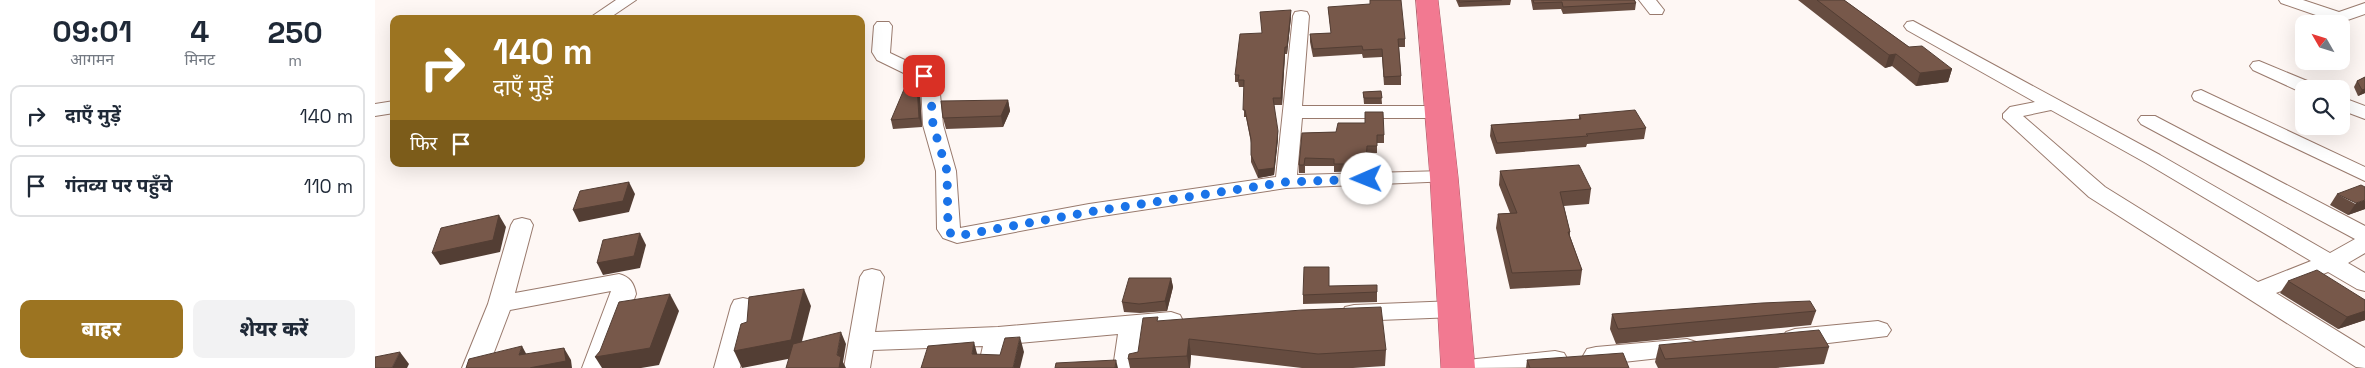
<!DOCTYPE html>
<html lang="hi">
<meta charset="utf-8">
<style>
:root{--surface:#fff;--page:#f2f2f3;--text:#1f2937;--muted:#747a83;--line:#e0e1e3;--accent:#9c7421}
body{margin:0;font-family:"Space Grotesk","Noto Sans Devanagari",sans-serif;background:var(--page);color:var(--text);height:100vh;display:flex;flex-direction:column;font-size:19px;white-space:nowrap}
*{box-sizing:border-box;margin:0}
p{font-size:16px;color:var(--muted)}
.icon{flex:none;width:28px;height:28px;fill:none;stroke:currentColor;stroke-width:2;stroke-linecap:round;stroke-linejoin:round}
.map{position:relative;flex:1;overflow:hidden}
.panel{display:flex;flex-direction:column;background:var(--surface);width:375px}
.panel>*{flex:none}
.guide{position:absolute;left:15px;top:15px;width:475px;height:152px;border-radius:10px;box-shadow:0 5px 20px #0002;background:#9c7421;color:#fff;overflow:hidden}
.needle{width:32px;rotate:309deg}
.controls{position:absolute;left:1920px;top:15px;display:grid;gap:10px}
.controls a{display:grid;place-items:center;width:55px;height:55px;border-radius:10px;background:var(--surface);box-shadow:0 5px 20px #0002;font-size:25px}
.pin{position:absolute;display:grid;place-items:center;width:42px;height:42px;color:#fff;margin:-21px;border-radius:10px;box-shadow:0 2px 8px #0006}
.me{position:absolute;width:55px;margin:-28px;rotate:269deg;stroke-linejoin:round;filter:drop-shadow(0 0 4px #0008)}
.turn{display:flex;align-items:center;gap:18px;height:105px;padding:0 20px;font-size:22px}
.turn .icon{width:65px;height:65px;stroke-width:2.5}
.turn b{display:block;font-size:35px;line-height:42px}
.then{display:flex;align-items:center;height:48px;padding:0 20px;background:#0003;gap:10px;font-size:19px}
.eta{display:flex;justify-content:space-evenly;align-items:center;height:85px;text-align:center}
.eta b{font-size:30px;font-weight:800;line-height:35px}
.primary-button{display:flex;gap:10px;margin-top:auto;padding:10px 20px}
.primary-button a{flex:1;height:58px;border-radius:10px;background:var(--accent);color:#fff;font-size:20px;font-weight:800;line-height:58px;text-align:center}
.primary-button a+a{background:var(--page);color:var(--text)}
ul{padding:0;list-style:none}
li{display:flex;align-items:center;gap:15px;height:62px;margin:0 10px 8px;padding:0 10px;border:2px solid var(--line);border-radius:10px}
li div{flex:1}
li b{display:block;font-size:19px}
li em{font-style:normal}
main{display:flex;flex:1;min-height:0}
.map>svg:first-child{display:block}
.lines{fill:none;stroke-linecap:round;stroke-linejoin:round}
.minor-casing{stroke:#997a6d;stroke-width:2}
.highway-casing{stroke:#ad5a67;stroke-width:1}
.minor{fill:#fff;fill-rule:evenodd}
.highway{fill:#f27991;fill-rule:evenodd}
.wall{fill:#664c40}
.shaded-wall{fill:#533e34}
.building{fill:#77584a;stroke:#533e34}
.route{stroke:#1a73e8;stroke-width:9;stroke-dasharray:0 16.2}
</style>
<main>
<section class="panel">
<div class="eta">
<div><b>09:01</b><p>आगमन</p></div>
<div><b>4</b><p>मिनट</p></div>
<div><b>250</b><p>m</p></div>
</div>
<ul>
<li><svg class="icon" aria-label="right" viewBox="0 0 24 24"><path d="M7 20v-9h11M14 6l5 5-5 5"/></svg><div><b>दाएँ मुड़ें</b></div><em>140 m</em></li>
<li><svg class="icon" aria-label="arrive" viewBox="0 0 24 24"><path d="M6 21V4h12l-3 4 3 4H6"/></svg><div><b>गंतव्य पर पहुँचे</b></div><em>110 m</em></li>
</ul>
<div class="primary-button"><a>बाहर</a><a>शेयर करें</a></div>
</section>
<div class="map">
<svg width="1990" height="368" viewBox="0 0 1990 368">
<rect width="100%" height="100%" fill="#fef7f4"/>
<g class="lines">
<defs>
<g id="minor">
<polygon points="241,0 261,0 233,19 213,19"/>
<polygon points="1264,0 1281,0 1289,10 1287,14 1275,14"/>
<polygon points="1904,0 1928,0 1964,12 1990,3 1990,14 1964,23 1906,3"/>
<polygon points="926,11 932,12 934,16 927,106 1062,106 1069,108 1072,112 1069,116 1062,118 927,118 922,175 1069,171 1076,173 1080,177 1076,181 911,188 714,218 582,243 568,238 562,229 561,171 548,125 546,84 543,80 502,60 497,52 499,26 502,22 514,22 517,26 515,53 555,72 564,84 568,125 581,171 585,228 714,204 901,177 918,16 920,12"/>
<path d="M1538,21l247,134 170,98 25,-14 -214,-115 -3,-4 3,-4h14l210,110v27l-17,10 17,10v18l-8,-2 -29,-17 -52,21 89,55v20l-9,-1 -267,-170 -86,-79v-4l7,-7 25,-5 -128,-72 -3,-4 3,-4zM1676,110l95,53 165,98 -53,21 -153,-95 -82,-71z"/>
<polygon points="1884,61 1942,85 1944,89 1929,89 1928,93 1878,70 1875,66 1878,62"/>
<polygon points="1826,90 1990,167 1990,181 1819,100 1817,96 1819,92"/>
<polygon points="1966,97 1990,106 1990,119 1966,110"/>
<polygon points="19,101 19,113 0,116 0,104"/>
<path d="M147,218l8,2 3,5 -18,68 104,-19c11,3 15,9 17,20l-28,74h-26l29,-77 -101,19 -22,58h-26l26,-64 23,-79 3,-5z"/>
<polygon points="497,269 505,271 509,277 500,332 623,327 796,312 805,315 808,321 805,327 769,332 764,368 738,368 743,334 634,344 629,368 603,368 608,346 498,350 495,368 469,368 485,277 489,271"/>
<polygon points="368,298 377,300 380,306 365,368 339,368 356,306 359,300"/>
<polygon points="1080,301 1089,303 1092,309 1089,315 1080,317 979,321 970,319 967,313 970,307 979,305"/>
<polygon points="1503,321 1512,324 1516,330 1512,336 1420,347 1411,344 1407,338 1411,332 1420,329"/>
<polygon points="1312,339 1321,342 1325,348 1321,354 1221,365 1212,363 1208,356 1212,349 1221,347"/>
<polygon points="1180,351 1189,353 1193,360 1189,367 1088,368 1092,361 1101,359"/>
</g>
<polygon id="highway" points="1041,0 1063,0 1083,177 1100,368 1066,368 1055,177"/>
</defs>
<use href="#minor" class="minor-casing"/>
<use href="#highway" class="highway-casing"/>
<use href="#minor" class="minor"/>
<use href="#highway" class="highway"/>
</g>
<g class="wall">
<polygon points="1081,0 1136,0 1135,5 1084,7"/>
<polygon points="1156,0 1260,0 1261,3 1260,10 1188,14 1186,9 1158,10"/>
<polygon points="1423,0 1469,0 1534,47 1577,69 1573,82 1541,86 1517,66 1510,68"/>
<polygon points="953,7 1030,39 1030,47 1024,47 1026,76 1026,85 1009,85 1007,57 988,58 987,54 938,57 935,42 935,34 956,33"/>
<polygon points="916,17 912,54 910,54 907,105 899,105 903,139 899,175 883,178 876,162 876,143 871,117 869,117 869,87 864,87 863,82 860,82 860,75 887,33"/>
<polygon points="1990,77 1990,93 1983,96 1979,87 1982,81"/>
<polygon points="542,85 545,94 547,127 518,129 516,120"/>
<polygon points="1006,91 1007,104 989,104 988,92"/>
<polygon points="633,100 635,111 628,127 571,129 568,118"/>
<polygon points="990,112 1009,135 1009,143 1002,143 1002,153 992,153 991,171 959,172 959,166 930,166 930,173 924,173 924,165 927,133 961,132 990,123"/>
<polygon points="1204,115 1271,128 1269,139 1212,144 1211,147 1121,154 1115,136 1116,125 1204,119"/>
<polygon points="1125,171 1216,189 1214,204 1189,206 1195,232 1195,236 1207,270 1205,285 1135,289 1121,228 1123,214 1135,213 1124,185"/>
<polygon points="1962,194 1990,209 1973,215 1955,205"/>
<polygon points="796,278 798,287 792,311 765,313 749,312 747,302"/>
<polygon points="1913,281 1990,300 1990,320 1963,329 1905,293"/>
<polygon points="954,286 1002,292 1002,302 928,304 928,295"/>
<polygon points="1441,311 1436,325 1241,344 1235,329 1237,314"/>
<polygon points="784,321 1011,350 1010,366 978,368 927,368 816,355 815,368 755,368 753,359 763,352"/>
<polygon points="1284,345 1454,347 1449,364 1401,368 1283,368 1280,362"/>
<polygon points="1152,360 1254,368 1151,368"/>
</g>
<g class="shaded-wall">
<polygon points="916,10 916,17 912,54 912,47"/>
<polygon points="910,47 910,54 907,105 906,98"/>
<polygon points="1521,54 1517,66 1510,68 1514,55"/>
<polygon points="1577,69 1573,82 1541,86 1545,73"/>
<polygon points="542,85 545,94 547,127 544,118"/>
<polygon points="1990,89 1990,93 1983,96 1987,90"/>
<polygon points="633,100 635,111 628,127 626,116"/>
<polygon points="903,131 903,139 899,175 883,178 883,170"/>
<polygon points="254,182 260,194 254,212 204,222 198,210"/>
<polygon points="1990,200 1990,209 1973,215 1981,203"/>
<polygon points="124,215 131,227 125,252 65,265 57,253"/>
<polygon points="265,233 271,245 265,268 228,275 222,263"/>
<polygon points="796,278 798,287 792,311 790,301"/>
<polygon points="429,289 436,306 423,357 367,368 359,351"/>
<polygon points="295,294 304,311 284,365 266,368 227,368 220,357"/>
<polygon points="1990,311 1990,320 1963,329 1972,317"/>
<polygon points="466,332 471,344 468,362 471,368 464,368 462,355"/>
<polygon points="645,337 649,352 645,368 638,368"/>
<polygon points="814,339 816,355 815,368 814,368 812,356"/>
<polygon points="599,342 603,357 597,354"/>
<polygon points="147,346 154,359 144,355"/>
<polygon points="189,348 196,360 197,368 154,368"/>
<polygon points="25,352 34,364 32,368 17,368"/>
<polygon points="741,360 743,368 740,368"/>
</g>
<g class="building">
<polygon points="995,0 1026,0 1030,39 1023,39 1026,76 1009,77 1007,49 988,50 987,46 938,49 935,34 956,33 953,7 995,4"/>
<polygon points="1084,0 1127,0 1084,2"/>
<polygon points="1158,0 1259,0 1261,3 1188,7 1187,2 1159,3"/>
<polygon points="1442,0 1469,0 1534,47 1547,46 1577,69 1545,73 1521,54 1514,55"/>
<polygon points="916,10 912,47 910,47 906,98 898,98 903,131 899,168 883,170 876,155 876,139 870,110 868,110 869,80 863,80 864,75 860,75 865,34 887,33 885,12"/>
<polygon points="1990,77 1990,89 1987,90 1982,81"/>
<polygon points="542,85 544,118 516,120 530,87"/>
<polygon points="1006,91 1007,98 989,98 988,92"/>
<polygon points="633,100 626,116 568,118 566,101"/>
<polygon points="1260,110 1271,128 1211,134 1213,136 1122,143 1116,125 1206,119 1204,115"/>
<polygon points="990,112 1008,112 1009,135 1002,135 1002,146 992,146 991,164 959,164 959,159 930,158 929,165 924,165 927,133 961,132 963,123 990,123"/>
<polygon points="1204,165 1216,189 1185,192 1195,232 1193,232 1207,270 1137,273 1123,214 1142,213 1125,171"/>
<polygon points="254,182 248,201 198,210 205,191"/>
<polygon points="1986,185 1990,187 1990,200 1981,203 1962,194"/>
<polygon points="124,215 118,240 57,253 66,228"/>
<polygon points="265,233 259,256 222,263 228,240"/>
<polygon points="929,267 954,267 954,286 1002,285 1002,292 928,295"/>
<polygon points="1942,270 1990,300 1990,311 1972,317 1913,281"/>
<polygon points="754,278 796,278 790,301 764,304 747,302"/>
<polygon points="429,289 416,340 359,351 366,324 372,322 374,297"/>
<polygon points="295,294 275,348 220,357 225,351 244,302"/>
<polygon points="1435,301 1441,311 1243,329 1237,314 1387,303"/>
<polygon points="1006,307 1011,350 943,354 814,339 812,356 753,359 754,354 763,352 768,318 783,317 782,321 927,310"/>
<polygon points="1444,330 1454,347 1290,359 1284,345"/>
<polygon points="466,332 462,355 466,357 464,368 411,368 418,344"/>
<polygon points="645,337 638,368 546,368 553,346 599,342 597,354 625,355 630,338"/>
<polygon points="147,346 144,355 189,348 191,361 154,368 91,368 94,359"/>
<polygon points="25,352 17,368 0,368 0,357"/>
<polygon points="1248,353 1254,368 1155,368 1152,360"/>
<polygon points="741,360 740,368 680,368 681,363"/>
</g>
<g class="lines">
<polyline class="route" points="549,76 555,84 558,125 572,171 573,229 576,234 582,236 714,212 911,182 992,179"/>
</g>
</svg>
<div class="controls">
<a><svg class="needle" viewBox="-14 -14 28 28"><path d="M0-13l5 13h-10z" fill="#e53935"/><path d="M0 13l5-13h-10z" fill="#747a83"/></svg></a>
<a><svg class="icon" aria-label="search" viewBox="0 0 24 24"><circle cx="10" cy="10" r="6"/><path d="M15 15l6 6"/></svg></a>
</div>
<div class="pin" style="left:549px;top:76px;background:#d93025"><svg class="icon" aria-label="arrive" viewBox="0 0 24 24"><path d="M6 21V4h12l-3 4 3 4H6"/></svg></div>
<svg class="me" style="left:992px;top:179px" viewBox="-20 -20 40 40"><circle r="19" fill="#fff"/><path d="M0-13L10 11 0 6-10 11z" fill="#1a73e8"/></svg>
<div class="guide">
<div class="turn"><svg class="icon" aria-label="right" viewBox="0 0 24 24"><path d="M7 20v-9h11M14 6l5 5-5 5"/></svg><div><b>140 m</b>दाएँ मुड़ें</div></div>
<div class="then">फिर<svg class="icon" aria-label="arrive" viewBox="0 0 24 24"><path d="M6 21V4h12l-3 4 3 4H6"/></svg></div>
</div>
</div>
</main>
